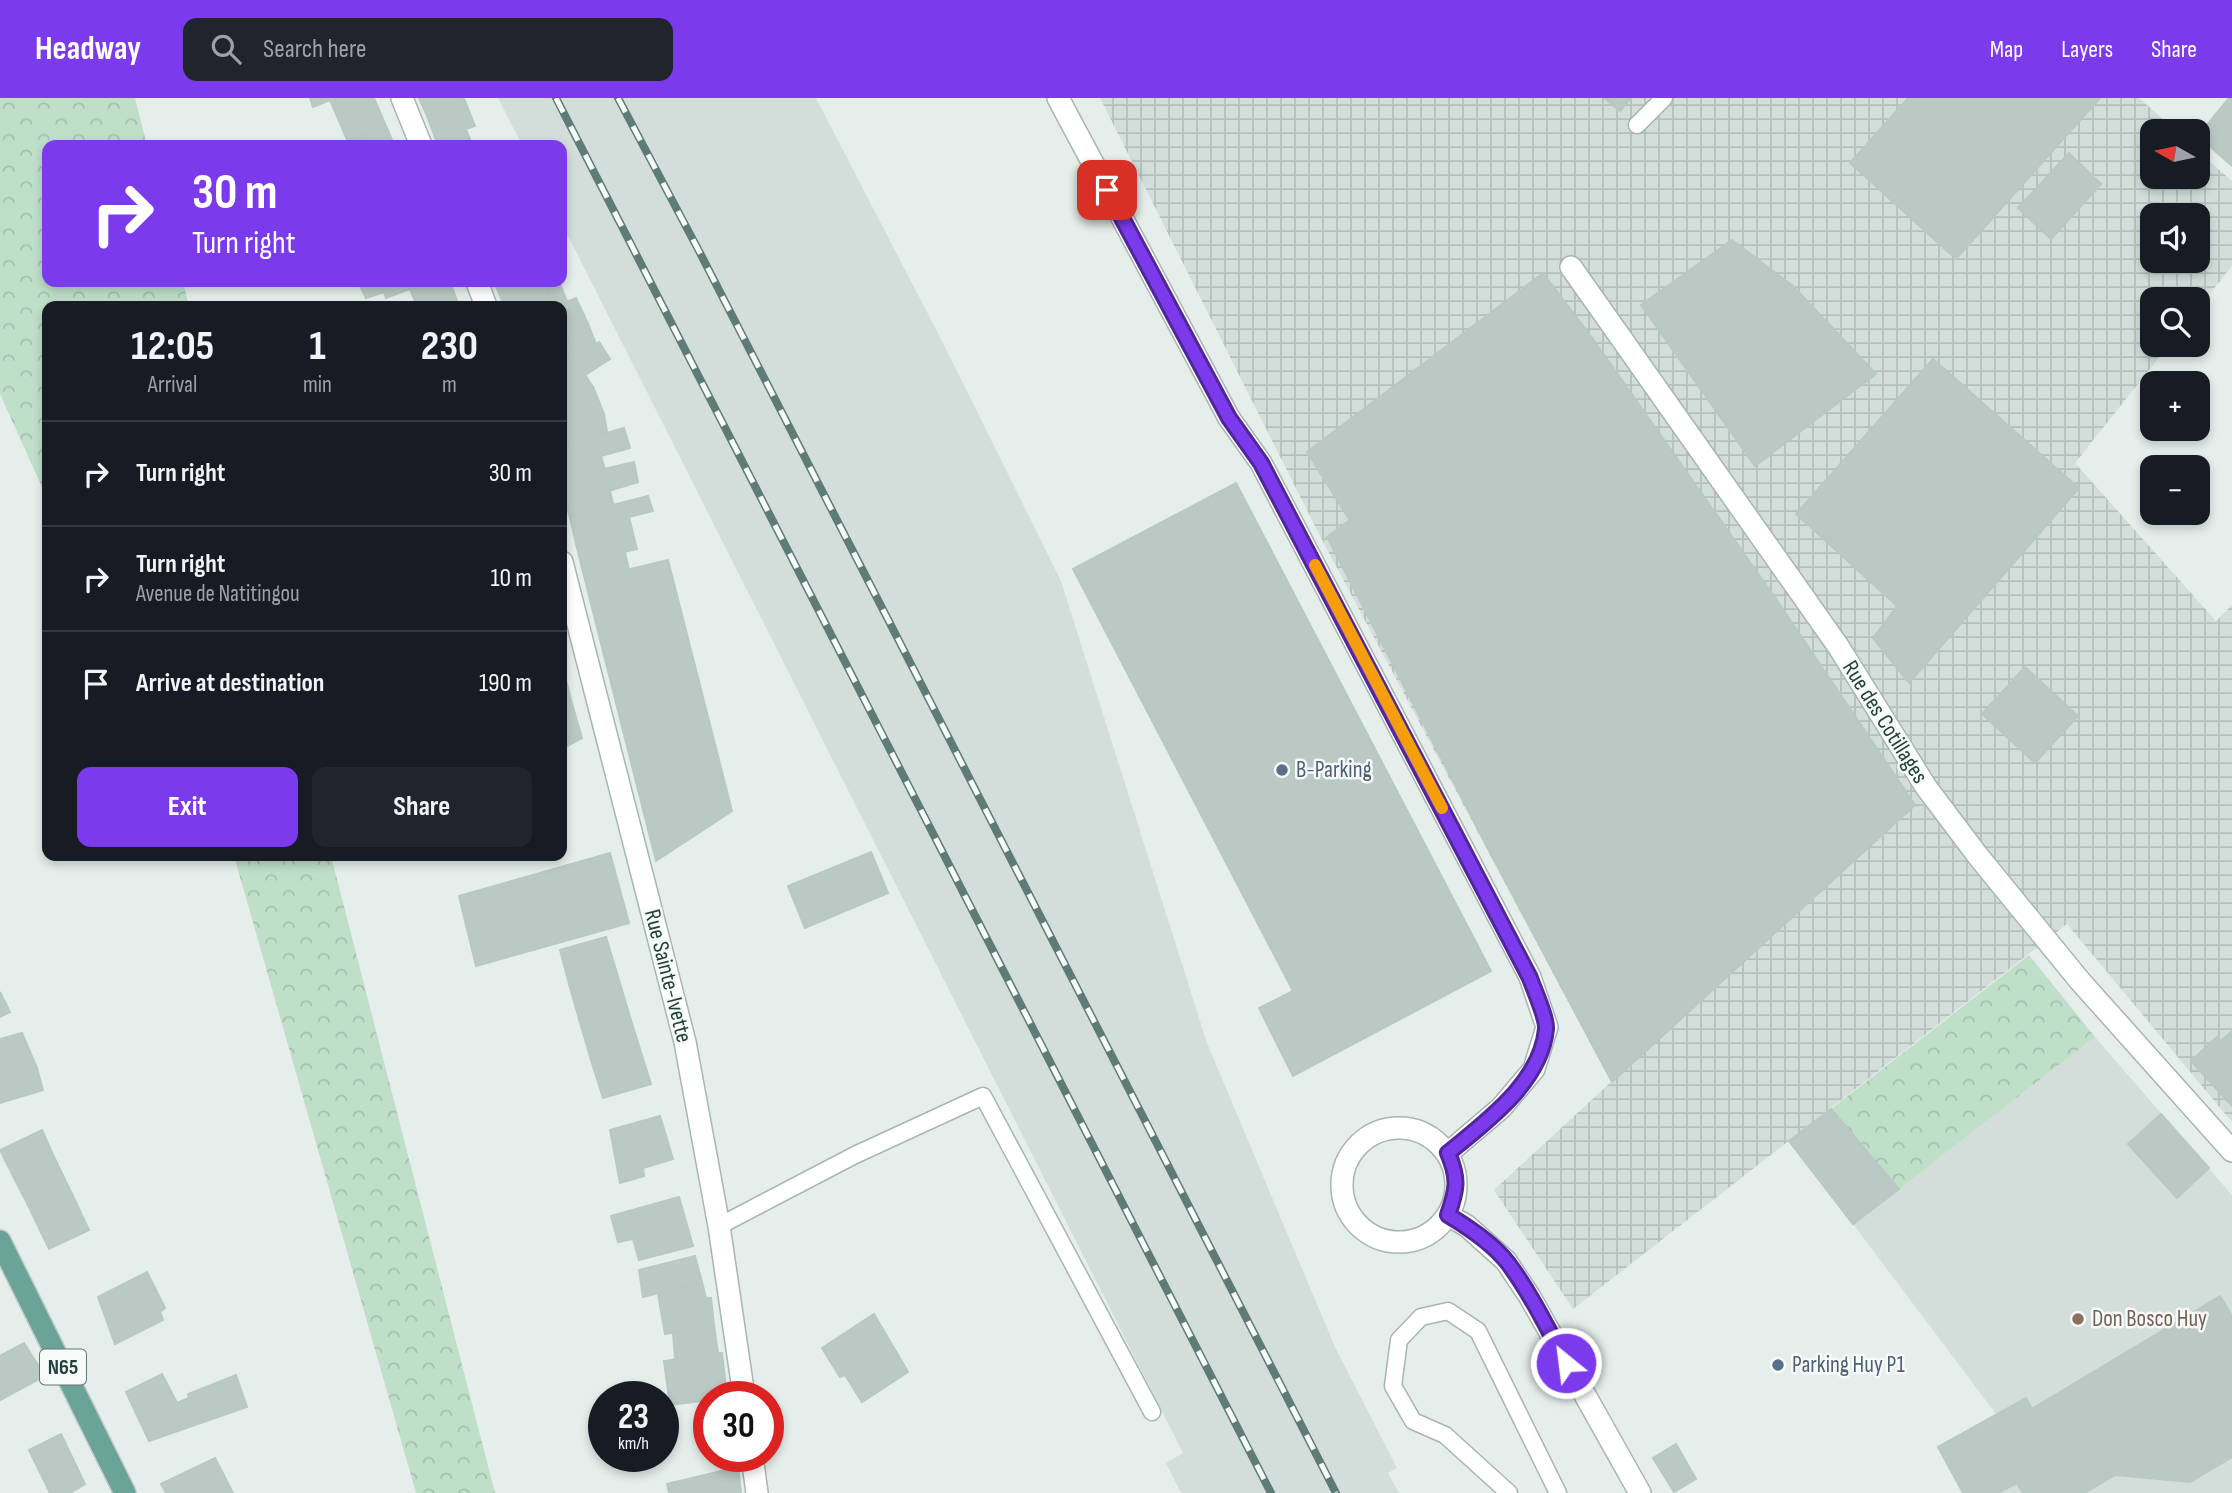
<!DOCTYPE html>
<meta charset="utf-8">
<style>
:root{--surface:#171b24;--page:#20242c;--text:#f1f3f6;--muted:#9ea1a6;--line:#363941;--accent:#7c3aed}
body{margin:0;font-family:"Sofia Sans Condensed",sans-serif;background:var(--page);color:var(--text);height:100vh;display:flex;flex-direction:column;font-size:26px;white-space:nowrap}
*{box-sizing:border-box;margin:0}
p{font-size:23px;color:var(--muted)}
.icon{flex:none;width:38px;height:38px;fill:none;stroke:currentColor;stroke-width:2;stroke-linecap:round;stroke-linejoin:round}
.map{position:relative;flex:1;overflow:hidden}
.drawer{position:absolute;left:42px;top:203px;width:525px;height:560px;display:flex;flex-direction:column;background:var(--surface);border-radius:14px;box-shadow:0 4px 10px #0003}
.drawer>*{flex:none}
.hud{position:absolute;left:42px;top:42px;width:525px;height:147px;border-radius:14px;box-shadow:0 4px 10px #0003;background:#7c3aed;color:#fff;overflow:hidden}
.needle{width:46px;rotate:279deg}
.controls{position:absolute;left:2140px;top:21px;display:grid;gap:14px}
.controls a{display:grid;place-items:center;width:70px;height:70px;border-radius:14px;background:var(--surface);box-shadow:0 4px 10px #0003;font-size:35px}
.speed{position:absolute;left:588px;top:1283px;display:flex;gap:14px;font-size:35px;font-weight:700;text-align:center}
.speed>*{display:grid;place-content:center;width:91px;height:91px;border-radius:50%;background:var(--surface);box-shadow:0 4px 10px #0003;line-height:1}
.speed small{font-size:18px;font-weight:400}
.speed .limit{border:10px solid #d22;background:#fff;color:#111}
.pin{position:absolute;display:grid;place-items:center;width:60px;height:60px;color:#fff;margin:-30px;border-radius:14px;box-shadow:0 4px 10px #0006}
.me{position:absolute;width:77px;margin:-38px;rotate:331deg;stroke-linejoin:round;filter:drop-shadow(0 0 5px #0008)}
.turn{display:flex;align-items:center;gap:24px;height:147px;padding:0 35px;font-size:32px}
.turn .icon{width:91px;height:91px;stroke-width:2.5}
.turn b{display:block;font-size:49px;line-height:60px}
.eta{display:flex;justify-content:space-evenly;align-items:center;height:119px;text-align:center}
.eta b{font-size:42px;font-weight:700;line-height:49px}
.button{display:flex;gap:14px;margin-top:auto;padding:14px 35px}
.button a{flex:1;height:80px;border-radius:14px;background:var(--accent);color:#fff;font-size:28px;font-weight:700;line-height:80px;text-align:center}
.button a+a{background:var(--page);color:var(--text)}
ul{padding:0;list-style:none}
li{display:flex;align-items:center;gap:21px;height:105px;padding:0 35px;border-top:2px solid var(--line)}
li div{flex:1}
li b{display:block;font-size:26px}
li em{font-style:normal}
header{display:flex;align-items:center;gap:42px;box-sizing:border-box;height:98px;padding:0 35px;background:var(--accent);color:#fff}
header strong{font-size:33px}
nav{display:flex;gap:38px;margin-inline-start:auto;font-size:24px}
.search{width:490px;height:63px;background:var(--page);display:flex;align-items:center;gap:18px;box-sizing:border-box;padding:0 24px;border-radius:14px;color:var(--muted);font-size:26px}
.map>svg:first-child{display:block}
.built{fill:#d3deda}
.industrial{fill:url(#industrial-grid);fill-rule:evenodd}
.forest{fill:url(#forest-crowns)}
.building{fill:#bac9c4;stroke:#b8c8c2;stroke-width:2}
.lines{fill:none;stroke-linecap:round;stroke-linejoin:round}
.lane-casing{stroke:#a7b6b3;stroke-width:19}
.street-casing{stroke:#a7b6b3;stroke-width:24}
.primary-casing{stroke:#c2cac8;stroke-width:24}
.lane{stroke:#fff;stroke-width:16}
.street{stroke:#fff;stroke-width:21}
.primary{stroke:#6aa398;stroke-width:21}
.rail-casing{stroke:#5f7b76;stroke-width:8}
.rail{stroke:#f6faf8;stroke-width:5;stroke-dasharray:16;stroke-linecap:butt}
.route-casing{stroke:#51269a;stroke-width:18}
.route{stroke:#7c3aed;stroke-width:12}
.slow{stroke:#f59e0b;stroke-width:12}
.service-dot{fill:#5c6f8a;stroke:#f6faf8;stroke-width:2.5}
.education-dot{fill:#8d6e63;stroke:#f6faf8;stroke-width:2.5}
.labels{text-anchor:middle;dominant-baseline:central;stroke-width:5;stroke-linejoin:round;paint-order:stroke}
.shield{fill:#f6faf8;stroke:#637874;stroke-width:2}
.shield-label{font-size:21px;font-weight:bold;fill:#24403b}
.street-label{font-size:23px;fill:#24403b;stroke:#f6faf8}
.service-label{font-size:23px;fill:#4e5e75;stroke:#f6faf8;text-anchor:start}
.education-label{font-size:23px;fill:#785e54;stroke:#f6faf8;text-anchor:start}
</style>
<header>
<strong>Headway</strong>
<div class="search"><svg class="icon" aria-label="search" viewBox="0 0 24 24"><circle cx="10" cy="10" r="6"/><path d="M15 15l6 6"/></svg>Search here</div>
<nav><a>Map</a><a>Layers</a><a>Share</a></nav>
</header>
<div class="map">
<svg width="2232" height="1395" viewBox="0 0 2232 1395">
<defs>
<pattern id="industrial-grid" width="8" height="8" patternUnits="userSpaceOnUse" patternTransform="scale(1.75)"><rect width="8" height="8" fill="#d3deda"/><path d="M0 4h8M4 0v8" fill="none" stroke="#b5c0bc"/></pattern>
<pattern id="forest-crowns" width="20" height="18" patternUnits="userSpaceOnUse" patternTransform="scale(1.75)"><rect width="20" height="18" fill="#bfdfc9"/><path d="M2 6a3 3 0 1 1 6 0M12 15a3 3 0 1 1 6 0" fill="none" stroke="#a4c0ae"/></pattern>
</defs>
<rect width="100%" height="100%" fill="#e5eeeb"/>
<g class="built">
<polygon points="498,0 816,0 944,247 1061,483 1207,945 1335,1249 1397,1370 1388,1375 1399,1395 1181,1395 1166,1365 1183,1355 562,126 562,47 522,47"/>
<polygon points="2095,939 2232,1097 2232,1395 1963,1395 1938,1349 1996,1316 1853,1126"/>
</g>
<path class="industrial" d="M1100,0h1039l37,33h-24v46h46v-26l34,30v85l-34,43v-10h-46v46h17l-94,118 141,158 16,-16v517l-165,-198 -494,385 -79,-119 117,-108 -290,-544zM2152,117h46v46h-46z"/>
<g class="forest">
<polygon points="0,0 135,0 147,47 47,47 47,184 183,184 189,208 47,208 47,400 0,296"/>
<polygon points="234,758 331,758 495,1395 416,1395"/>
<polygon points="2029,857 2095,939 1899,1091 1831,1011"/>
</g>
<g class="building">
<polygon points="310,0 374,0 386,28 348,44 330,2 313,9"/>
<polygon points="419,0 463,0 465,3 427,18"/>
<polygon points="1604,0 1631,0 1620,13"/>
<polygon points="1908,0 2100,0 1956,161 1850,65"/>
<polygon points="2229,0 2232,0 2232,68 2198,38"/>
<polygon points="465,3 475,28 466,31 472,47 438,47 427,18"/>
<polygon points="386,28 394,47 349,47 348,44"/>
<polygon points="2069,55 2101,86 2051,141 2018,110"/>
<polygon points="1732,142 1793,188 1876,276 1755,368 1641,207"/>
<polygon points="1543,175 1593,241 1349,421 1307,354"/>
<polygon points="358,184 407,184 410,191 386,200 384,194 366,200"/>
<polygon points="407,184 430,184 410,191"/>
<polygon points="430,184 450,184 456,200 436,208 417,208 410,191"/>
<polygon points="494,184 526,184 499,195"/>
<polygon points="526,184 543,184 553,208 504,208 499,195"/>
<polygon points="543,184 559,184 567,203 554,208"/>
<polygon points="456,200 459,208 436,208"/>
<polygon points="576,200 589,228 565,236 562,229 562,208 557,208"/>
<polygon points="589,228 596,246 574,259 565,236"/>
<polygon points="566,238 575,262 562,271 562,240"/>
<polygon points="1593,241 1776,501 1484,743 1327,439"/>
<polygon points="599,244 610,261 585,277 574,259"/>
<polygon points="1933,261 2079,390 1909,585 1873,540 1897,508 1796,416"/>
<polygon points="575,262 593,289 562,309 562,271"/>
<polygon points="593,289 604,316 563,326 562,309"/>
<polygon points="604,316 607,334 567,345 563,326"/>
<polygon points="624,330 630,350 601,358 596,338"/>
<polygon points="596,338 605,373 562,381 562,346"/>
<polygon points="634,364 638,384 609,393 604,371"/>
<polygon points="605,373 614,409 570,420 562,389 562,381"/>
<polygon points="1236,385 1491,873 1293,978 1259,910 1293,893 1073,471"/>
<polygon points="648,398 653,413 616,422 613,407"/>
<polygon points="614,409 621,438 577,450 570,420"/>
<polygon points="629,419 637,451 624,454 616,422"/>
<polygon points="621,438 629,472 585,482 577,450"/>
<polygon points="668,462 732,713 656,763 585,482"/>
<polygon points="1776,501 1915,707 1612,984 1484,743"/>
<polygon points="2025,569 2078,618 2035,665 1982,616"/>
<polygon points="562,574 564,574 571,602 562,606"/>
<polygon points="571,602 582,640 562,651 562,606"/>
<polygon points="871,754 888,795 805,830 788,788"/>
<polygon points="610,755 629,825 476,868 459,798"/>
<polygon points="606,839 616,872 569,886 560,852"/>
<polygon points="616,872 627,909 579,921 569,886"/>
<polygon points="0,894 10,914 0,919"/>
<polygon points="627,909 639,948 591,962 579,921"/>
<polygon points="2232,933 2232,955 2221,943"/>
<polygon points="22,935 37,970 0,981 0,941"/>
<polygon points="2217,939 2232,955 2232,1008 2191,963"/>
<polygon points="639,948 651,986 603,1000 591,962"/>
<polygon points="37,970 43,992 0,1005 0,981"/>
<polygon points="1831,1011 1899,1091 1853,1126 1789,1043"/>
<polygon points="2161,1016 2209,1070 2177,1100 2128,1046"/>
<polygon points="660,1018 673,1061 643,1070 644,1078 620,1085 610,1032"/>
<polygon points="42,1032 55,1061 15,1082 0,1052"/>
<polygon points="55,1061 73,1098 28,1107 15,1082"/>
<polygon points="73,1098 89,1132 49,1151 28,1107"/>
<polygon points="679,1099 693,1148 639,1162 633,1141 618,1144 611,1118"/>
<polygon points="695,1158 702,1184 643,1199 639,1172"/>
<polygon points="147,1174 165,1210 160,1214 163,1222 115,1246 98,1199"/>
<polygon points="702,1184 706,1200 711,1200 714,1227 665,1236 658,1196"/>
<polygon points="2220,1198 2232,1218 2232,1359 2190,1384 2115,1377 2084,1395 2023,1395 2017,1385 1998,1395 1963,1395 1938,1349 2026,1300 2032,1311"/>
<polygon points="874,1216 908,1274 862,1304 845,1277 840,1279 822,1250"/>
<polygon points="714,1227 718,1256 675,1260 673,1235"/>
<polygon points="24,1245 45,1278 0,1302 0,1258"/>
<polygon points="722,1255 727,1298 709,1298 709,1302 670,1307 664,1263"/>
<polygon points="162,1276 177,1305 189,1300 188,1296 236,1277 247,1309 149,1343 126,1294"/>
<polygon points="61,1336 85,1386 70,1395 50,1395 29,1352"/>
<polygon points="1676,1346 1696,1381 1674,1394 1653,1360"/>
<polygon points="215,1360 233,1395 166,1395 161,1386"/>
<polygon points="738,1369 741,1395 669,1395 667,1386"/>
</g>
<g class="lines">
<defs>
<g id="lane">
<polyline points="1637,27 1664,0"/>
<polyline points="719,1128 855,1057 983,998 1152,1314"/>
<polyline points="1509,1395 1445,1337 1413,1323 1393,1288 1399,1242 1421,1219 1448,1213 1478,1233 1558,1395"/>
</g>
<g id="street">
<polyline points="402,0 421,47"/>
<polyline points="1058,0 1229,320 1261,365 1530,879 1547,929 1534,971 1501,1010 1448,1055"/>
<polyline points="1571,169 1838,548 1926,689 1978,758 2080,883 2232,1053"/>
<polyline points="477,184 486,208"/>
<polyline points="562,464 685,944 719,1128 744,1298"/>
<circle cx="1399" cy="1087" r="57"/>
<polyline points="1448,1117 1467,1128 1506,1163 1530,1199 1640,1395"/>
<polyline points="752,1358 757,1395"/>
</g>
<polyline id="primary" points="0,1143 125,1395"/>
</defs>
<use href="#lane" class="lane-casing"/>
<use href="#street" class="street-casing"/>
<use href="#primary" class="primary-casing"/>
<use href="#lane" class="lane"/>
<use href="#street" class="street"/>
<use href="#primary" class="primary"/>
<defs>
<g id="rail">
<polyline points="556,0 1271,1395"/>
<polyline points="618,0 699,153 1336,1395"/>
</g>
</defs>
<use href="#rail" class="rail-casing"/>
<use href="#rail" class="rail"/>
</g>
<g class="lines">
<defs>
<path id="route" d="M1107,92l122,228 32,45 269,515c4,12 17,40 16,51 -5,53 -59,92 -98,124 11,26 9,36 0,62 20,12 46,30 60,48 23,31 40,66 58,100"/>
</defs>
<use href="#route" class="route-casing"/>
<use href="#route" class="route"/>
<polyline class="slow" points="1315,467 1442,710"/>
</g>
<g class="service-dot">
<circle cx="1282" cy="672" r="7"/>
<circle cx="1778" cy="1267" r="7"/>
</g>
<circle class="education-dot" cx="2078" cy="1221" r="7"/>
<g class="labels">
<rect class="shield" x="40" y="1251.5" width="46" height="35" rx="5"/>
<g class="shield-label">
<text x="63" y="1269">N65</text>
</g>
<g class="street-label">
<text transform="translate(1885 624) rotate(58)">Rue des Cotillages</text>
<text transform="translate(668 878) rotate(76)">Rue Sainte-Ivette</text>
</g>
<g class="service-label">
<text x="1296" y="672">B-Parking</text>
<text x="1792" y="1267">Parking Huy P1</text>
</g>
<g class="education-label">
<text x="2092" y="1221">Don Bosco Huy</text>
</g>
</g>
</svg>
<div class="controls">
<a><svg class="needle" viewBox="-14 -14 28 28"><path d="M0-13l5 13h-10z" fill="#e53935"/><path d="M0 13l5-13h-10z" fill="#9ea1a6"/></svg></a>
<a><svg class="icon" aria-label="sound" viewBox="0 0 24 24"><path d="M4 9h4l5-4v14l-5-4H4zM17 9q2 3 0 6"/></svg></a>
<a><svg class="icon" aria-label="search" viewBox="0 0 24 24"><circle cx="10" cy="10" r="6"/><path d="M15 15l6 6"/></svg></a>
<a>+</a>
<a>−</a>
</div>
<div class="speed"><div>23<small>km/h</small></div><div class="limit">30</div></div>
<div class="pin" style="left:1107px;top:92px;background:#d93025"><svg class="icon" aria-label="arrive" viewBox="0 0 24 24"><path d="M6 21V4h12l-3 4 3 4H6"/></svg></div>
<svg class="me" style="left:1566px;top:1265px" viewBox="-20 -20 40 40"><circle r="17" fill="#7c3aed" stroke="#fff" stroke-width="3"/><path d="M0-11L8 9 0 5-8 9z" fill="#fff"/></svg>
<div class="hud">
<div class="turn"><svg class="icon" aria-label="right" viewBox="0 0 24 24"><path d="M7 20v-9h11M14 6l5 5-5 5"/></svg><div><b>30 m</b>Turn right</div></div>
</div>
<section class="drawer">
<div class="eta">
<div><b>12:05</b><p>Arrival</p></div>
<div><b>1</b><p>min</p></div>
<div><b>230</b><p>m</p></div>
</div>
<ul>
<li><svg class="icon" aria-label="right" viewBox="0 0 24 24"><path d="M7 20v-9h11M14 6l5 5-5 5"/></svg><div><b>Turn right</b></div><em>30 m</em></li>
<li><svg class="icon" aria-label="right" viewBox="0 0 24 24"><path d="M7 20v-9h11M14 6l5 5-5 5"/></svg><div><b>Turn right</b><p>Avenue de Natitingou</p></div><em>10 m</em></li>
<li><svg class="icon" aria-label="arrive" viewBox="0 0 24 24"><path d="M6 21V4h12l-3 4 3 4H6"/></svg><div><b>Arrive at destination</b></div><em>190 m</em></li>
</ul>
<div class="button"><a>Exit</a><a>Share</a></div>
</section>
</div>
